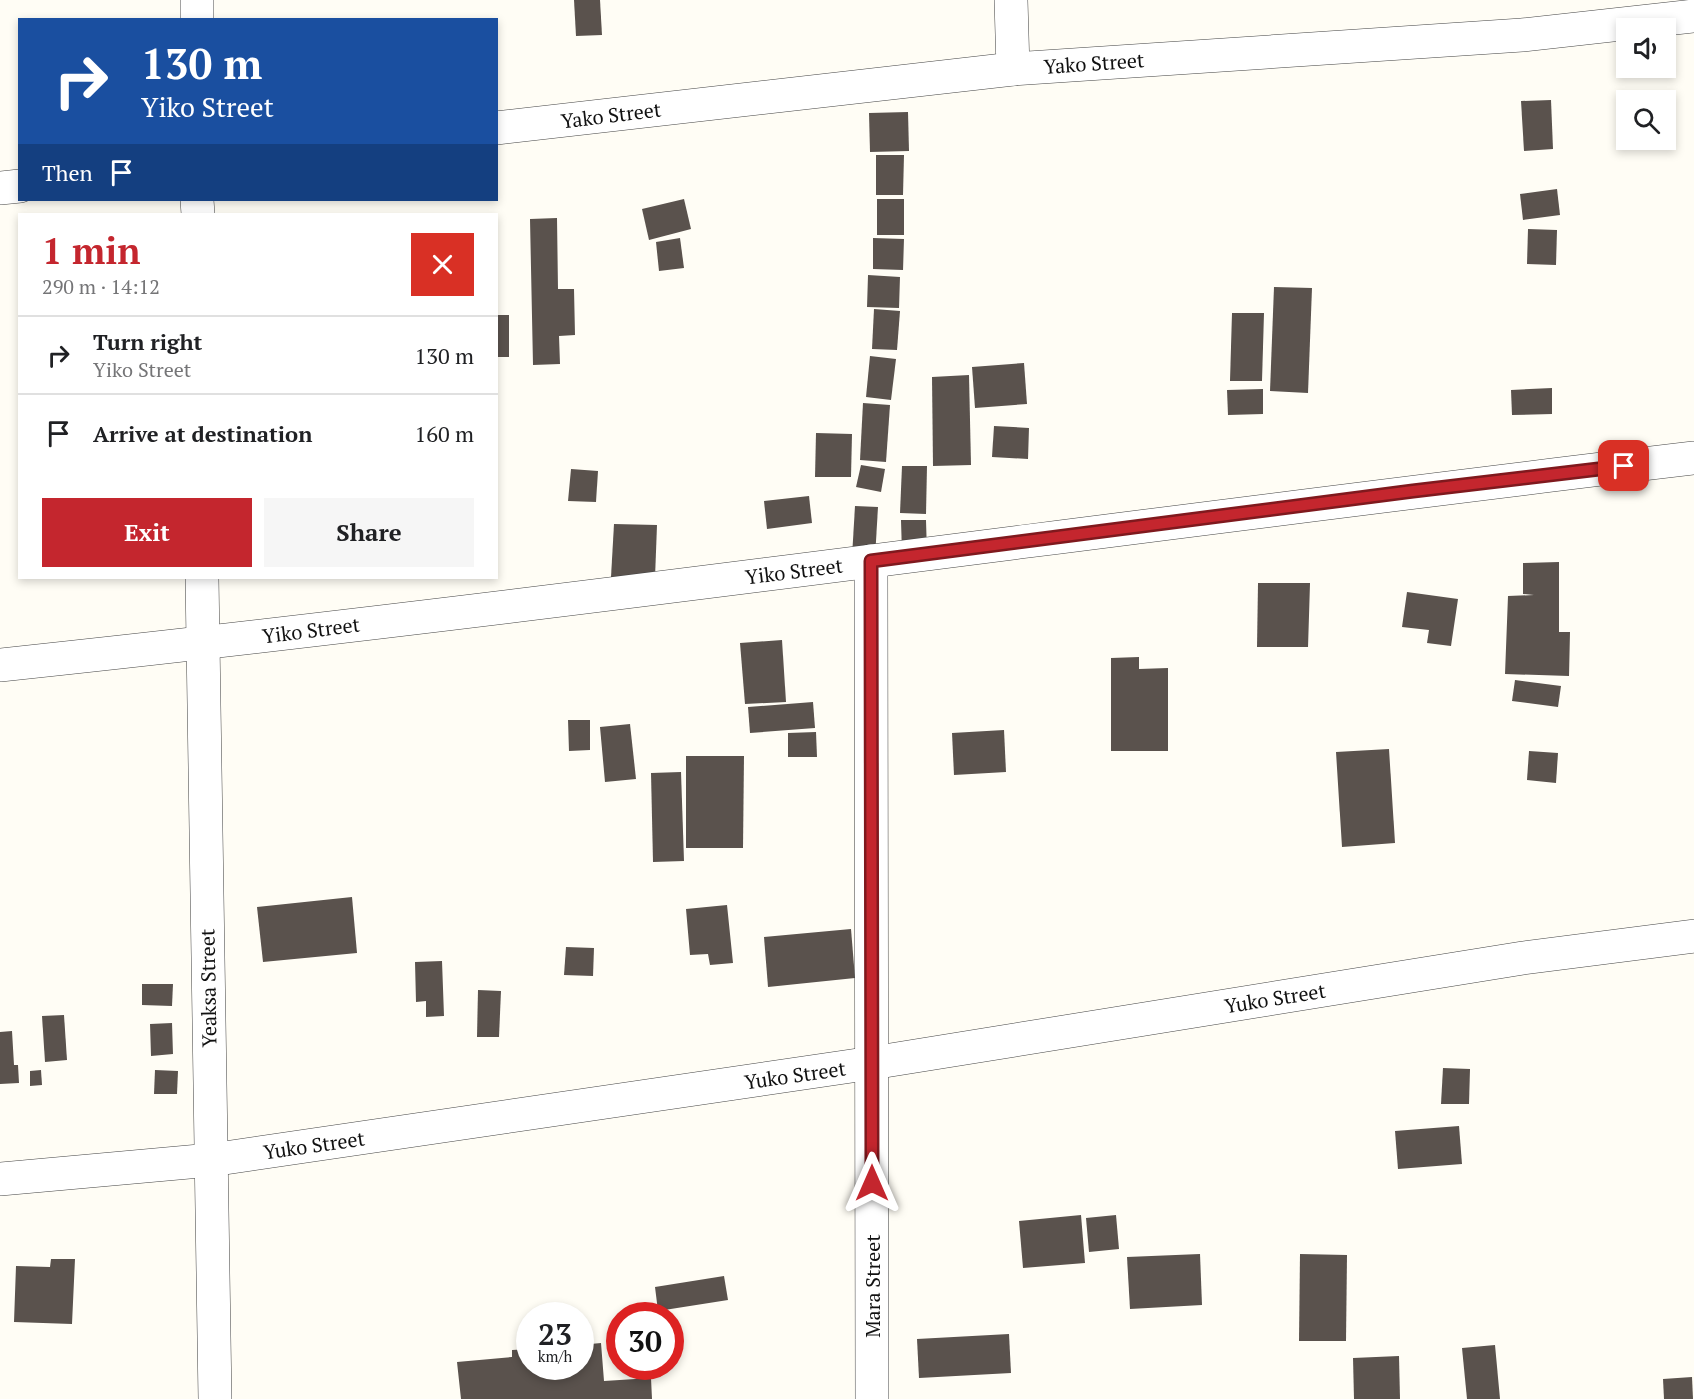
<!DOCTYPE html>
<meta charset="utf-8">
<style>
:root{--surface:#fff;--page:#f6f6f6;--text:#202124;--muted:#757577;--line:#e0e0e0;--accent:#c4262e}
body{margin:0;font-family:"PT Serif",serif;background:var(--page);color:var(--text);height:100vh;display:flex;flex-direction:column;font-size:22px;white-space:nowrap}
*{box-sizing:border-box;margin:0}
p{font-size:20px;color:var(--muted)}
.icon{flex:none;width:33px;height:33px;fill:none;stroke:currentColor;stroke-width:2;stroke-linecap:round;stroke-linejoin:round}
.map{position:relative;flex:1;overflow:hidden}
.details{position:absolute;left:18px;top:213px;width:480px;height:366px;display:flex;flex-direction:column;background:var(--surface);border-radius:0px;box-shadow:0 3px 9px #0003}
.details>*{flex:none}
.top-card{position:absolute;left:18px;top:18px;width:480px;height:183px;border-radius:0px;box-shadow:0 3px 9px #0003;background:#1a4fa0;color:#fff;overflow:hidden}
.buttons{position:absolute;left:1616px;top:18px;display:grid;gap:12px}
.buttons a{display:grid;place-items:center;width:60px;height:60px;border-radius:0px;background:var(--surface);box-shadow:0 3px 9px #0003;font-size:30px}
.speed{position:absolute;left:516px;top:1302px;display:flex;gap:12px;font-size:30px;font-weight:700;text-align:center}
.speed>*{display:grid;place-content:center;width:78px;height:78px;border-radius:50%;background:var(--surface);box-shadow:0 3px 9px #0003;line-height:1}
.speed small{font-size:15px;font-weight:400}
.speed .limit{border:9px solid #d22;background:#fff;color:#111}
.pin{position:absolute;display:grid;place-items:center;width:51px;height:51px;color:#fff;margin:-26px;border-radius:12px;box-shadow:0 3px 9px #0006}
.me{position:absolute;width:66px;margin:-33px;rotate:0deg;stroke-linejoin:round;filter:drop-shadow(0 0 4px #0008)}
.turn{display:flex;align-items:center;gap:21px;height:126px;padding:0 24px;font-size:27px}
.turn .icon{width:78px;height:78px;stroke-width:2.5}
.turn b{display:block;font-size:42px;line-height:51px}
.then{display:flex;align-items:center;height:57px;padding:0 24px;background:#0003;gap:12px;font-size:22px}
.round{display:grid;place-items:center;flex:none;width:63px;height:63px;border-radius:0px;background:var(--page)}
.summary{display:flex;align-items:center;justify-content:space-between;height:102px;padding:0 24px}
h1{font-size:36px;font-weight:700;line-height:45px;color:var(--accent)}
.cta{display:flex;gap:12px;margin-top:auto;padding:12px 24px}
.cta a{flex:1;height:69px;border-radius:0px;background:var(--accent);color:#fff;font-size:24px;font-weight:700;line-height:69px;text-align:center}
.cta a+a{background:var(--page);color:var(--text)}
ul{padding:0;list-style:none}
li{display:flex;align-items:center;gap:18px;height:78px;padding:0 24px;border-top:2px solid var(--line)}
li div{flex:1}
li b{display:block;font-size:22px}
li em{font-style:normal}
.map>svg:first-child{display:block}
.building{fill:#5a524d}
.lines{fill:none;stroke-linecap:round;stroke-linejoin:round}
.minor-casing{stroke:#444;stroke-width:34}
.minor{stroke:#fff;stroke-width:33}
.route-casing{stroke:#7f191e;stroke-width:15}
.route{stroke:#c4262e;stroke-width:10}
.labels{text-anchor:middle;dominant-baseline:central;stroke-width:6;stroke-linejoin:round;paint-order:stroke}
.street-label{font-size:20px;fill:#111;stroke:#fff}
</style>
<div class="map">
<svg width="1694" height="1399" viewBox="0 0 1694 1399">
<rect width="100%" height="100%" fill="#fffdf5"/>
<g class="building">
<polygon points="574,0 600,0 602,35 576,36"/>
<polygon points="1551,100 1553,149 1524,151 1521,101"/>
<polygon points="908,112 909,151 870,152 869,113"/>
<polygon points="876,155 904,155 903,195 876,195"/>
<polygon points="1557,189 1560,215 1523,220 1520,194"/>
<polygon points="684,199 691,229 649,240 642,209"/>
<rect x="877" y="199" width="27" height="36"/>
<polygon points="557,218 558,289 574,289 575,335 559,336 560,364 533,365 530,219"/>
<polygon points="1528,229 1557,230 1556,265 1527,264"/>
<polygon points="680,238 684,268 659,271 656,242"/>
<polygon points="873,238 904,239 903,270 873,269"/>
<polygon points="868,275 900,277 899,308 867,307"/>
<polygon points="1274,287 1312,288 1308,393 1270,391"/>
<polygon points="874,309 900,311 897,350 872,349"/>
<polygon points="1232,313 1264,313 1262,381 1230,381"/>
<rect x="496" y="315" width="13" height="42"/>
<polygon points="870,356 896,359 891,400 866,397"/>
<polygon points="1024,363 1027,404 975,408 972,367"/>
<polygon points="969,375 971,465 933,466 932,377"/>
<polygon points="1552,388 1552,414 1512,415 1511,390"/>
<polygon points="1263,389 1263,414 1228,415 1227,390"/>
<polygon points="863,403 890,405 886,462 860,460"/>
<polygon points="994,426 1029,428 1028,459 992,457"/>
<polygon points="816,433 852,434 851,477 815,477"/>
<polygon points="861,465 885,469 881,492 856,487"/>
<polygon points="902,466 927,466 926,514 900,513"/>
<polygon points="571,469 598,471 596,502 568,501"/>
<polygon points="809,496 812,523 767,529 764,501"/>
<polygon points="855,506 878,507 875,558 852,557"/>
<polygon points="901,520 926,520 927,554 902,554"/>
<polygon points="614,524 657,525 655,578 611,577"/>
<polygon points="1559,562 1559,632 1570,632 1569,676 1505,674 1508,596 1534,595 1523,594 1523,563"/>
<polygon points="1258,583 1310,583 1308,647 1257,647"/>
<polygon points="1407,592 1458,599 1451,646 1427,643 1429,630 1402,627"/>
<polygon points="782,640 786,702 745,704 740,643"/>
<polygon points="1139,657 1139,669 1168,668 1168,751 1111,751 1111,658"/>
<polygon points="1515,680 1561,686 1558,707 1512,701"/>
<polygon points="813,702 815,728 750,733 748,707"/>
<polygon points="568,720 590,720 590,750 569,751"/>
<polygon points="630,724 636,779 605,782 600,727"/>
<polygon points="1004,730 1006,772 954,775 952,733"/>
<polygon points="816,732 817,757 788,757 788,733"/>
<polygon points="1389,749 1395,843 1342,847 1336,752"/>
<polygon points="1529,751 1558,753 1556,783 1527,780"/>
<polygon points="686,756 744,756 743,848 686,848"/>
<polygon points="681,772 684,861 653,862 651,773"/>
<polygon points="352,897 357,953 263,962 257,907"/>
<polygon points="727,905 733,963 710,965 708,954 690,955 686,909"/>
<polygon points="851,929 855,978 768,987 764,937"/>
<polygon points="566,947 594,948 593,976 564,975"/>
<polygon points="442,961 444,1016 426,1017 426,1001 416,1002 415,962"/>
<polygon points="142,984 173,984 172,1006 142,1005"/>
<polygon points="478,990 501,991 499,1037 477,1037"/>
<polygon points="64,1015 67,1060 45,1062 42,1016"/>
<polygon points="172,1023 173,1054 151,1056 150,1024"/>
<polygon points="12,1031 14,1065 18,1065 19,1083 0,1084 0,1032"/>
<polygon points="1443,1068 1470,1069 1469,1104 1441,1104"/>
<polygon points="41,1070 42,1085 30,1086 30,1071"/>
<polygon points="155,1070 178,1071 177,1094 154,1094"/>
<polygon points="1459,1126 1462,1164 1398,1169 1395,1131"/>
<polygon points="1081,1215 1085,1263 1023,1268 1019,1221"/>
<polygon points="1116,1215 1119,1249 1089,1252 1086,1218"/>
<polygon points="1200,1254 1202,1305 1130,1309 1127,1257"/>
<polygon points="1300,1254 1347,1255 1346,1341 1299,1341"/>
<polygon points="51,1259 75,1259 72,1324 14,1322 16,1266 50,1267"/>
<polygon points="724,1276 728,1300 658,1311 655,1287"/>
<polygon points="1009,1334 1011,1373 919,1378 917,1339"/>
<polygon points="601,1343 604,1381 651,1378 652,1399 461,1399 457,1362 512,1357 512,1350 530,1349 530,1366 580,1366 580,1345"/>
<polygon points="1495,1345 1500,1399 1467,1399 1462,1348"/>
<polygon points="1399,1356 1400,1399 1354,1399 1353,1358"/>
<polygon points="1692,1377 1693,1399 1664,1399 1663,1379"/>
</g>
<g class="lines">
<defs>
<g id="minor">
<polyline points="197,0 197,20"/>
<polyline points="1011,0 1013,69"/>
<polyline points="496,128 1013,69 1522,35 1694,16"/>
<polyline points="0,188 20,186"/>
<polyline points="197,200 198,214"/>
<polyline points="871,561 872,1399"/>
<polyline points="202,578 215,1399"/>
<path d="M0,665c566,-60 1129,-140 1694,-207"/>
<polyline points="0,1179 211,1160 872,1063 1523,958 1694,936"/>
</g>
</defs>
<use href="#minor" class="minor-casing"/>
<use href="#minor" class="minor"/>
</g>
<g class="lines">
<defs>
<polyline id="route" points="872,1183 871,561 1413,491 1624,466"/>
</defs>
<use href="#route" class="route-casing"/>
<use href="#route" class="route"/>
</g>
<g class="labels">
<g class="street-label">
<text transform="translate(1094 63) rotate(-4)">Yako Street</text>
<text transform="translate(611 115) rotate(-7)">Yako Street</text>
<text transform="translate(794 571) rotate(-7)">Yiko Street</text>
<text transform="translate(311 630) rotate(-7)">Yiko Street</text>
<text transform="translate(208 988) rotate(-91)">Yeaksa Street</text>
<text transform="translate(1275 998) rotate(-9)">Yuko Street</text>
<text transform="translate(795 1075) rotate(-8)">Yuko Street</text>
<text transform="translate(314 1145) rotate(-8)">Yuko Street</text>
<text transform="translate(872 1286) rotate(-90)">Mara Street</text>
</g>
</g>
</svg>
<div class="buttons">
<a><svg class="icon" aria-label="sound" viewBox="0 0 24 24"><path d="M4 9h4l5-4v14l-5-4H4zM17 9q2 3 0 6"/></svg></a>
<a><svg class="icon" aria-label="search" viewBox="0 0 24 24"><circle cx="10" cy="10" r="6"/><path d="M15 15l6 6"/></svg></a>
</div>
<div class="speed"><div>23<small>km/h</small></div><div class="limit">30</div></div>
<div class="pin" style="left:1624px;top:466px;background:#d93025"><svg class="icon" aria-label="arrive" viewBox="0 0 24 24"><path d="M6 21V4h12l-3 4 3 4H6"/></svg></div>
<svg class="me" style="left:872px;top:1183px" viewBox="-20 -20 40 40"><path d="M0-17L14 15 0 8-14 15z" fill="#c4262e" stroke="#fff" stroke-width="4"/></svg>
<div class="top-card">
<div class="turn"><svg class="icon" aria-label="right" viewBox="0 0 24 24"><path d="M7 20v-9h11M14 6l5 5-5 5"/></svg><div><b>130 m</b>Yiko Street</div></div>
<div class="then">Then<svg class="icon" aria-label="arrive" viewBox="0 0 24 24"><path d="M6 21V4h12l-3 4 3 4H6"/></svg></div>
</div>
<section class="details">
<div class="summary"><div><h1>1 min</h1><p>290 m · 14:12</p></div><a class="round" style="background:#d93025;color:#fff"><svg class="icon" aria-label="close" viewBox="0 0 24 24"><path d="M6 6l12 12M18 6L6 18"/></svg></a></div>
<ul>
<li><svg class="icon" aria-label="right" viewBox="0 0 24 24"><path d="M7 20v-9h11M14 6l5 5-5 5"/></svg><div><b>Turn right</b><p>Yiko Street</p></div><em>130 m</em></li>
<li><svg class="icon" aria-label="arrive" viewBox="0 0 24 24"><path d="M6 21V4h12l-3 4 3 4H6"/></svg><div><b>Arrive at destination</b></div><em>160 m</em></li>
</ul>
<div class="cta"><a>Exit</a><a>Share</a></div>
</section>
</div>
